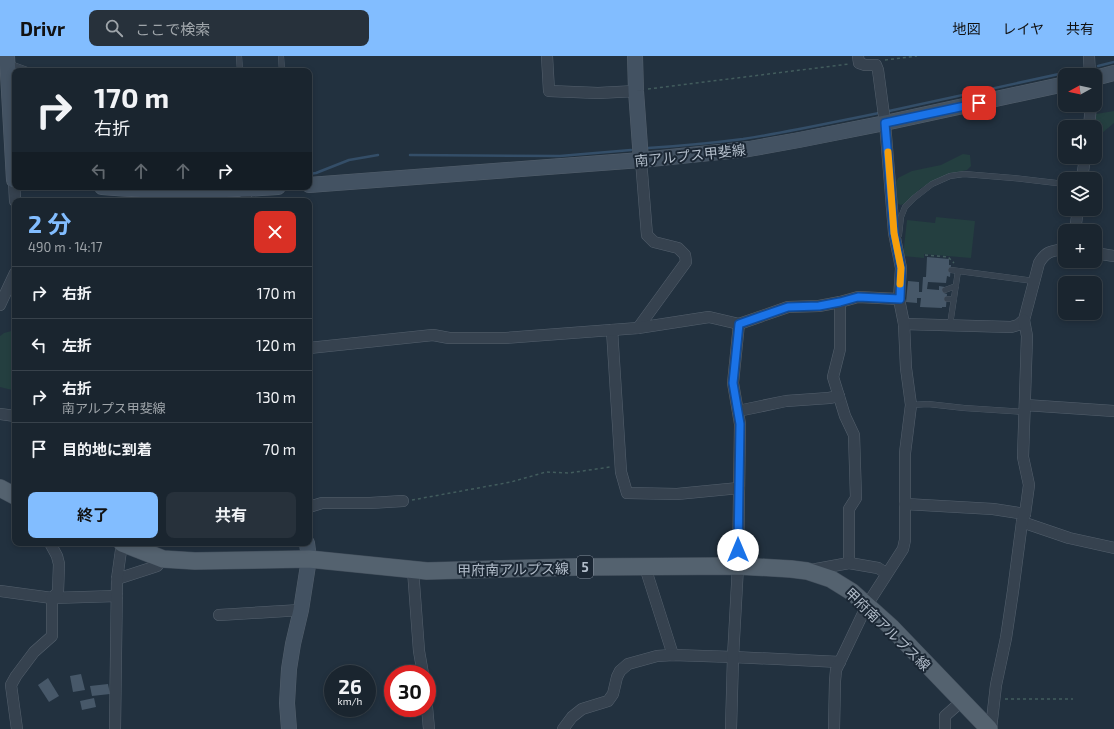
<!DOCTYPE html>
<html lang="ja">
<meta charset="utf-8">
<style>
:root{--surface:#1a252f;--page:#27313b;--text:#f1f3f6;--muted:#9fa5aa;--line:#38424b;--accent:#82bdff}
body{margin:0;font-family:"Exo 2","Noto Sans JP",sans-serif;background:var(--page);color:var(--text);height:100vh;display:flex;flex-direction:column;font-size:15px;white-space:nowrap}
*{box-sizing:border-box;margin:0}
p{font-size:13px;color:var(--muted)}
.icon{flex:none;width:22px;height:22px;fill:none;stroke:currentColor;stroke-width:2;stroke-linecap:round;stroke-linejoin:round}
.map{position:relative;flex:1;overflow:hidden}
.side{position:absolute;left:12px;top:142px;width:300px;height:348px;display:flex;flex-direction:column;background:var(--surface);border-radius:8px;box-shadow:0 2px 6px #0003,0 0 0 1px var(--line)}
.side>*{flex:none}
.banner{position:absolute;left:12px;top:12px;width:300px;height:122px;border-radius:8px;box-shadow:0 2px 6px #0003,0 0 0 1px var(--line);background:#1a252f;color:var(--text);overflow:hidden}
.needle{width:26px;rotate:262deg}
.buttons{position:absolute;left:1058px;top:12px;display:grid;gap:8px}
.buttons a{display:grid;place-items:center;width:44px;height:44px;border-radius:8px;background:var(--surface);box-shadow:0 2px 6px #0003,0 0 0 1px var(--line);font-size:20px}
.speed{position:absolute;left:324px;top:609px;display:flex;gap:8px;font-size:20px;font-weight:700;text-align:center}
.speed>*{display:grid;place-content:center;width:52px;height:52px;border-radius:50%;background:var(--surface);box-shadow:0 2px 6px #0003,0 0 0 1px var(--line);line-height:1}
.speed small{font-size:10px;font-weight:400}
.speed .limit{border:6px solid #d22;background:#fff;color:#111}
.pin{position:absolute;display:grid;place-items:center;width:34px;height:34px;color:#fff;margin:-17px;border-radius:8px;box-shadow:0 2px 6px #0006}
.me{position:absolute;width:44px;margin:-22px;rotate:0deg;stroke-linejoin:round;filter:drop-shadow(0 0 3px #0008)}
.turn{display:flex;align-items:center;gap:14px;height:84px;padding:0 16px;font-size:18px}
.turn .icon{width:52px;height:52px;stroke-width:2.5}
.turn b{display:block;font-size:28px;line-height:34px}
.lanes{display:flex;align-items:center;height:38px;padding:0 16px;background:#0003;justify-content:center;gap:20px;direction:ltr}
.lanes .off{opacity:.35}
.round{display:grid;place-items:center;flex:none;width:42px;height:42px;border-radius:8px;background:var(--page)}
.head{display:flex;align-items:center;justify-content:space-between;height:68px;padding:0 16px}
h1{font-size:24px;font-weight:700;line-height:30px;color:var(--accent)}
.button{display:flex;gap:8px;margin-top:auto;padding:8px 16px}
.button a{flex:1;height:46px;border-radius:8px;background:var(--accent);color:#111;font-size:16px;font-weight:700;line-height:46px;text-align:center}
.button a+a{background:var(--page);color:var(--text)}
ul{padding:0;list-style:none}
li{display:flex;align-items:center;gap:12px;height:52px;padding:0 16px;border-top:1px solid var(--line)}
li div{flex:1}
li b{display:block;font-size:15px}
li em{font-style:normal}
header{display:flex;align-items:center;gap:24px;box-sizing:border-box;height:56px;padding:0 20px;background:var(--accent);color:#111}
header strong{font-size:19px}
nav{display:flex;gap:22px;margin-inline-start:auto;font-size:14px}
.search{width:280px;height:36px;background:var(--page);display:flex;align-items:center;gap:10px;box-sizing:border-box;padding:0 14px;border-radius:8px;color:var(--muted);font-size:15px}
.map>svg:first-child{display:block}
.green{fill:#243f40}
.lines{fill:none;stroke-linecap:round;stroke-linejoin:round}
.stream{stroke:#344e68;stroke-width:2.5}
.building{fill:#475869}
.lane-casing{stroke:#54606d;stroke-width:6}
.street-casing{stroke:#54606d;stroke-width:12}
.secondary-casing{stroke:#54606d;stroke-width:16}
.primary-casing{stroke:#424e5b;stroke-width:18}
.path{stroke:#425c5d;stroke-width:1.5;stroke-dasharray:3 3;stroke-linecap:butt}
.lane{stroke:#36424f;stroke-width:5.5}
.street{stroke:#36424f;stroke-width:11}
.secondary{stroke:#435262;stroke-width:15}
.primary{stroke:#54626f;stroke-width:17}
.route-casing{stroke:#114b97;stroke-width:10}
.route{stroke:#1a73e8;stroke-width:7}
.slow{stroke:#f59e0b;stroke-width:7}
.labels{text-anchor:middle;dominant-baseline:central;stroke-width:4;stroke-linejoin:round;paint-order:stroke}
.shield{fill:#1b2734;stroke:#85909d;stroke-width:1}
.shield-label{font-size:13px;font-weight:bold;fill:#b2bdca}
.street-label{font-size:14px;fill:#b2bdca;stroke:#1b2734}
</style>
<header>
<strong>Drivr</strong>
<div class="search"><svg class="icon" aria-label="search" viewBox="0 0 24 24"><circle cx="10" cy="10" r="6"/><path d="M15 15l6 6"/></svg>ここで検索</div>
<nav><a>地図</a><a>レイヤ</a><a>共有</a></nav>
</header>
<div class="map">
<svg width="1114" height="673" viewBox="0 0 1114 673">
<rect width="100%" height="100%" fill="#22313f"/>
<g class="green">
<polygon points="1114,55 1114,67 1102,77 1095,97 1095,71 1092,71 1096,58"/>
<polygon points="963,98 970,99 971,110 967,114 954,117 921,132 905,148 900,149 896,146 894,130 898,122 912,115 941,109"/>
<polygon points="936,161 975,165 971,202 924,198 924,202 903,200 907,164 935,167"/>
<polygon points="15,274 15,330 12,334 0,331 0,280 4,277"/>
</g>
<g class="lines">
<g class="stream">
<polyline points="1098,10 1114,6"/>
<polyline points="889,55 1082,13"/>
<path d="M648,92c32,-2 64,-5 95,-9 46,-7 91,-17 136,-26"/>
<polyline points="410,99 560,100 631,94"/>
<polyline points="309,118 316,117 349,104 378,99"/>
</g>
</g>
<g class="building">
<polygon points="927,201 949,203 949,209 951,209 950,221 947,220 946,227 928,226 927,233 939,234 939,230 945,231 944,237 947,238 946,251 942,251 942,252 920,251 921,242 917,242 917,247 906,246 908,225 919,226 919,236 922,236 923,221 926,221"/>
<polygon points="81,618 85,634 73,636 70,620"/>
<polygon points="48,622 59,640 49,646 38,629"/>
<polygon points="108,628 110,638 92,640 90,630"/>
<polygon points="94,642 96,651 82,654 80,645"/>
</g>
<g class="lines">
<defs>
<g id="lane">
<polyline points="239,0 240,15"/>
<polyline points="281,0 282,15"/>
<polyline points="8,7 30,15"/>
<polyline points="897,181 899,179 901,161 905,151 914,142 932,128 950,120 964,118 1013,122 1065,128"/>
<polyline points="951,214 1034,225"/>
<polyline points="945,234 956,230"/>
<polyline points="947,243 954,243"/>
<polyline points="950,269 958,215"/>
<polyline points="911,349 928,348 964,352 1025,356"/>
</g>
<g id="street">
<polyline points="547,0 549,35 598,37 636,35"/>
<polyline points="1089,0 1090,19"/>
<polyline points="1089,71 1091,49"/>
<polyline points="1082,123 1085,101"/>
<polyline points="14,124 15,145"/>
<polyline points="246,133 246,145"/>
<polyline points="1075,175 1078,153"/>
<polyline points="1095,197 1114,200"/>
<polyline points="840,246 840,293 833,321 845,360 854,379 856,442 849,453 849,507"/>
<polyline points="0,249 15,217"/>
<path d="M904,268l107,3 7,-2 6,-5 15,-57c7,-12 12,-12 26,-14"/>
<polyline points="638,272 686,206 685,199 678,192 654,186 647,179 641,104"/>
<polyline points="612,274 621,416 627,437 677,438 739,432"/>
<polyline points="309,292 433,279 449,282 506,282 638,272 709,261 739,268 788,251 819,250 840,246 858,241 899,243"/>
<polyline points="1025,349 1114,355"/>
<polyline points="738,355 786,345 829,342 839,340"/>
<polyline points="0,358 15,360"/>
<polyline points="905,448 993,453 1025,458"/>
<polyline points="309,451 322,447 370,447 403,445"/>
<polyline points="1022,466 1069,482 1114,492"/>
<polyline points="645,511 673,599"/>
<polyline points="413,514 419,595 423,618"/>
<polyline points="811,514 849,507 878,512 886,517"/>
<polyline points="117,523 157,510 163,503"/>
<polyline points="0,535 52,542 117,540"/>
<polyline points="219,559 301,554"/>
<polyline points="427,651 429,673"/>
<polyline points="17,673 11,629 16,620 34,596 52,580 52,542 58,536 59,508 57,500 50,487"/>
<polyline points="115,673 117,523 122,487"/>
<polyline points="563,673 572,661 582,653 608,645 613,638 617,621 620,615 628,608 657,600 673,599 733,601 840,606"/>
<polyline points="731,673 733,601 738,510 740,368 733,327 739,268"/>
<polyline points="834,673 835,625 836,614 867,549 903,493 905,484 905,397 911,349 906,312 904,268 899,243 901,212 894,177 885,67 878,14 876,9 865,9 859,7 858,0"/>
<polyline points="945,673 945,660 962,645"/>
<polyline points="991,673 996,629 1006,582 1013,535 1022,466 1025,458 1029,429 1023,401 1027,280 1024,264"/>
</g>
<g id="secondary">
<polyline points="7,0 14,124"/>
<polyline points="635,0 636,35 641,104"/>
<polyline points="1095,22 1114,17"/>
<polyline points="309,129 641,104 749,93 799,84 885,67 1065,28"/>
<path d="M102,131c58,5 117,4 176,0"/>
<polyline points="289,673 287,647 289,613 293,588 301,554 309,503 307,487"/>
</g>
<g id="primary">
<polyline points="0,432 15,440"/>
<polyline points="122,487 163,503 195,505 309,503 427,515 576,511 738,510 791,513 807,515 831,523 852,536 891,571 989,673"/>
</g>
</defs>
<use href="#lane" class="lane-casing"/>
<use href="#street" class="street-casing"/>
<use href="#secondary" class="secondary-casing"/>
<use href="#primary" class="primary-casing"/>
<g class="path">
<polyline points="885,4 917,0"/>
<polyline points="648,33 849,8"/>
<polyline points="925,199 948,201 954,207"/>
<polyline points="412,444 511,426 546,416 569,417 610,411"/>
<polyline points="1005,643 1073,643"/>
</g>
<use href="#lane" class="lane"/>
<use href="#street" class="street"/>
<use href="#secondary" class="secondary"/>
<use href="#primary" class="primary"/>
</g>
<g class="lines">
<defs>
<polyline id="route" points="738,494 740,368 733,327 739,268 788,251 819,250 840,246 858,241 900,243 901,212 894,177 885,67 979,47"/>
</defs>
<use href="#route" class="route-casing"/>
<use href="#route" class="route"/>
<polyline class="slow" points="888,96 894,177 901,212 900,228"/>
</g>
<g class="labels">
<rect class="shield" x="577" y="500" width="16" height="22" rx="3"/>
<g class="shield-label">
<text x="585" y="511">5</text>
</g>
<g class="street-label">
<text transform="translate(690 99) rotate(-6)">南アルプス甲斐線</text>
<text transform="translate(513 513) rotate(-1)">甲府南アルプス線</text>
<text transform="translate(888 573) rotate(44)">甲府南アルプス線</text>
</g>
</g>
</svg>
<div class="buttons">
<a><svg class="needle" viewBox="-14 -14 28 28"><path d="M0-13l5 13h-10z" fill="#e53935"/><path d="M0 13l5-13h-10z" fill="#9fa5aa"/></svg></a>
<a><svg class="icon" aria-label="sound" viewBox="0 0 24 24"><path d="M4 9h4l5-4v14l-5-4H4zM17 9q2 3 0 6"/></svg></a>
<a><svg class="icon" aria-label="layers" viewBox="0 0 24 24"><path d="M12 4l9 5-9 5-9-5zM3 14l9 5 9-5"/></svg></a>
<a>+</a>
<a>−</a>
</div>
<div class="speed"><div>26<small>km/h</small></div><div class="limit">30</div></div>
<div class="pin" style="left:979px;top:47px;background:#d93025"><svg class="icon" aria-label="arrive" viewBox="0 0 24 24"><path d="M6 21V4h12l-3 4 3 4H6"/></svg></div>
<svg class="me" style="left:738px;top:494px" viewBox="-20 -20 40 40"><circle r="19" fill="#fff"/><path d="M0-13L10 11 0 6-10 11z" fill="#1a73e8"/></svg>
<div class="banner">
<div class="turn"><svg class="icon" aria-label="right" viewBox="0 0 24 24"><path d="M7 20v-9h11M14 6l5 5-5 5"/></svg><div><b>170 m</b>右折</div></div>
<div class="lanes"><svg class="icon off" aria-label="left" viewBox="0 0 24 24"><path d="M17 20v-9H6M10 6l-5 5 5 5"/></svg><svg class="icon off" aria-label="ahead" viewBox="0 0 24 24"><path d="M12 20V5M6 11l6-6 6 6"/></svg><svg class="icon off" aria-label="ahead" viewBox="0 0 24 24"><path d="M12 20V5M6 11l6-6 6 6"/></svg><svg class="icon" aria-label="right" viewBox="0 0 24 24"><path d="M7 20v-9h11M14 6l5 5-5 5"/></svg></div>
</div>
<section class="side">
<div class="head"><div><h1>2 分</h1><p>490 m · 14:17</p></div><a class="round" style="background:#d93025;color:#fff"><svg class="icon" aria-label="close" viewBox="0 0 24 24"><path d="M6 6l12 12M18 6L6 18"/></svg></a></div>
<ul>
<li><svg class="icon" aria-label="right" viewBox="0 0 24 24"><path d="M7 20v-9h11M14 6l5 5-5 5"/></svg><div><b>右折</b></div><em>170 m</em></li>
<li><svg class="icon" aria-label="left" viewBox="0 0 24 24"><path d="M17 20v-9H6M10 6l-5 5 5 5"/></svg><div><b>左折</b></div><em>120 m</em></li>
<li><svg class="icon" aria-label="right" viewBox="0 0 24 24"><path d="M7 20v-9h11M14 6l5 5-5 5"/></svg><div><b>右折</b><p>南アルプス甲斐線</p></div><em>130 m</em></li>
<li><svg class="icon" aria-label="arrive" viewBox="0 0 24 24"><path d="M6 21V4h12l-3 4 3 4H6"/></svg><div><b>目的地に到着</b></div><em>70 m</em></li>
</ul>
<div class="button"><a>終了</a><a>共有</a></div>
</section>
</div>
